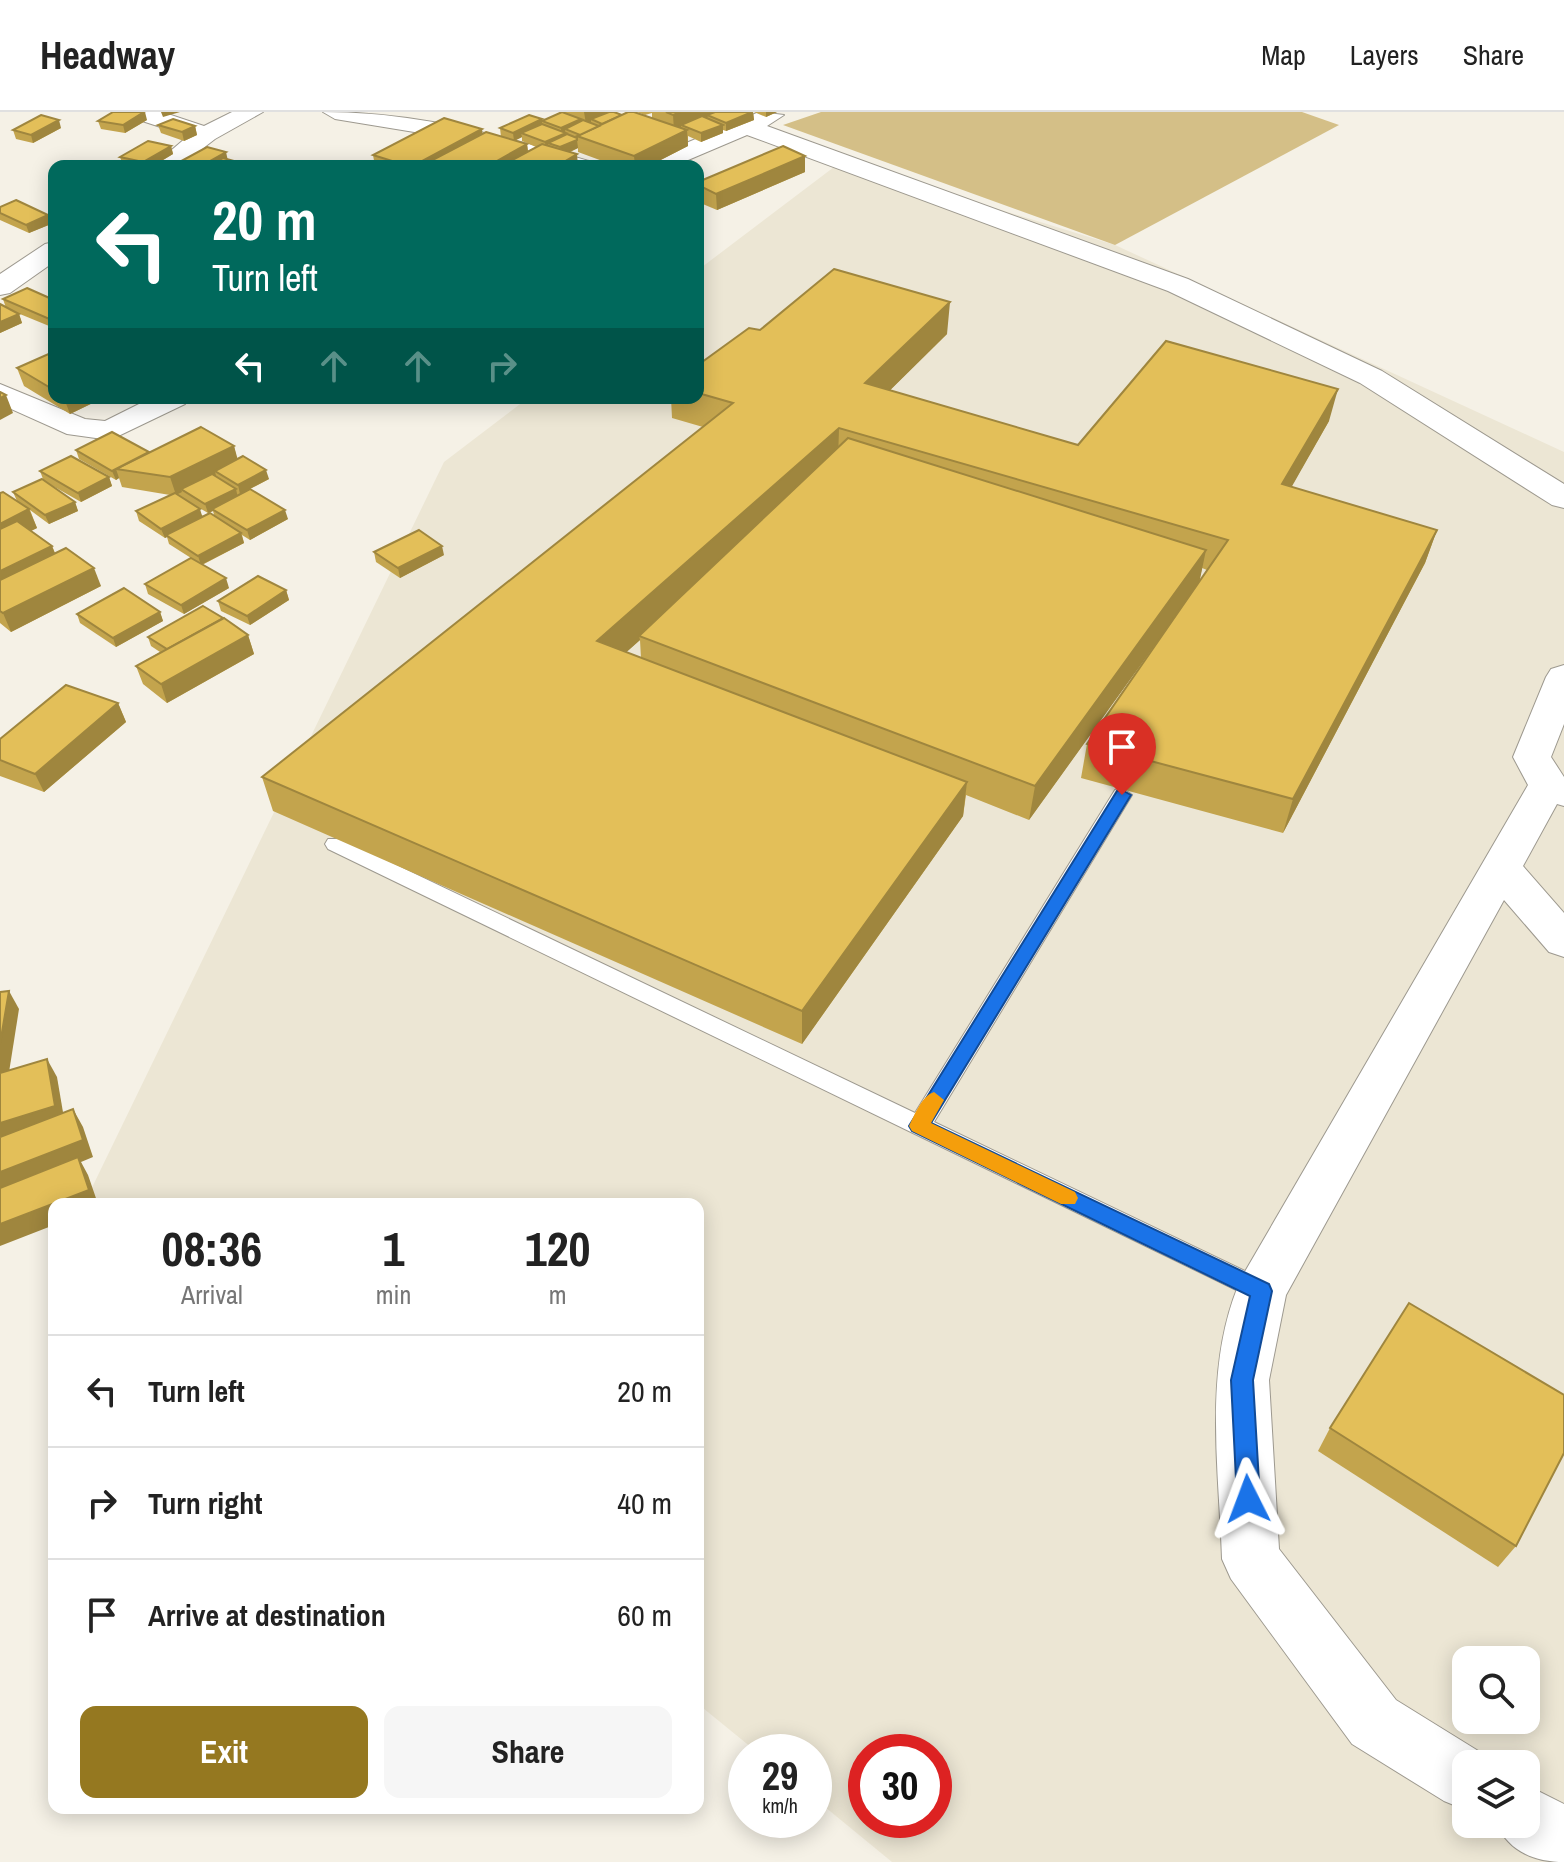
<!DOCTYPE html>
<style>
:root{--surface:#fff;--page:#f6f6f6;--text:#222;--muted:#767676;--line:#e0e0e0;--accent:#957820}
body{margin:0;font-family:"Archivo Narrow",sans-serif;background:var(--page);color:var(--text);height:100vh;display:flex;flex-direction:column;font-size:30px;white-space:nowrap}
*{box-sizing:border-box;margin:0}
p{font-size:26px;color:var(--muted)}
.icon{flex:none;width:44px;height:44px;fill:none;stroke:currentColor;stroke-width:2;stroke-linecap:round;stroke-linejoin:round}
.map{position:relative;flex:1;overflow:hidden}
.details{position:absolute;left:48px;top:1086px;width:656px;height:616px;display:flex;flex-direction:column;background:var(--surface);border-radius:16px;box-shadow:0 4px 20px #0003}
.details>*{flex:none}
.banner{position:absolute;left:48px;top:48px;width:656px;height:244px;border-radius:16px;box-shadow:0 4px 20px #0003;background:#00695c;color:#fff;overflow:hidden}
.buttons{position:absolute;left:1452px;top:1534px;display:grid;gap:16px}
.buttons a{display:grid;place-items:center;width:88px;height:88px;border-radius:16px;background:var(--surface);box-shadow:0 4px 20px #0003;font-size:40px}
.speed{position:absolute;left:728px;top:1622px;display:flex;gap:16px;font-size:40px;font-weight:700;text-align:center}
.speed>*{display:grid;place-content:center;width:104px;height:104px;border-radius:50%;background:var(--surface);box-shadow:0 4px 20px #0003;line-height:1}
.speed small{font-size:20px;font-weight:400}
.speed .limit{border:12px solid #d22;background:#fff;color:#111}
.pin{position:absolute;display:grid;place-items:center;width:68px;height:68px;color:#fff;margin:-82px -34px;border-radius:50% 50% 50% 0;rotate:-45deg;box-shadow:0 0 8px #0007}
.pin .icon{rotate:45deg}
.me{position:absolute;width:88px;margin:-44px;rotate:357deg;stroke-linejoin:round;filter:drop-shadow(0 0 6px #0008)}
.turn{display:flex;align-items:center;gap:28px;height:168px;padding:0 32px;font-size:36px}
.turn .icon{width:104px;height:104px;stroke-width:2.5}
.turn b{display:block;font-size:56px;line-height:68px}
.lanes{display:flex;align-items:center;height:76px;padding:0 32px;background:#0003;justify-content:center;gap:40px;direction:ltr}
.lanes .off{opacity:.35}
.eta{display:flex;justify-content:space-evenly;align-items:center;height:136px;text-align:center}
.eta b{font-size:48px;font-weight:700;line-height:56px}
.action{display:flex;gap:16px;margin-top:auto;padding:16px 32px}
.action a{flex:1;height:92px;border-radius:16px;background:var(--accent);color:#fff;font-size:32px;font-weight:700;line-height:92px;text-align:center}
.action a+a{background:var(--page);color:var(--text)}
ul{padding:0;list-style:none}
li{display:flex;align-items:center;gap:24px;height:112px;padding:0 32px;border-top:2px solid var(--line)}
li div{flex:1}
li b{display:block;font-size:30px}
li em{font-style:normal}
header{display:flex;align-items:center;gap:48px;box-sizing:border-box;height:112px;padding:0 40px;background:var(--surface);border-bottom:2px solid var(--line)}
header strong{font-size:38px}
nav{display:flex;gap:44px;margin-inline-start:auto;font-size:28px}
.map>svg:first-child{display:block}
.built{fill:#ece6d4;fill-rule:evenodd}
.green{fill:#d4bf87}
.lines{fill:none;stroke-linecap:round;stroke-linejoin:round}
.lane-casing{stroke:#9d998f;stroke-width:2}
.street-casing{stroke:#9d998f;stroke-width:2}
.lane{fill:#fff;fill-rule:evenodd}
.street{fill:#fff;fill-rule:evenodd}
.wall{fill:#c3a44d;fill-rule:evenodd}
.shaded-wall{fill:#9f863e}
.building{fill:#e3bf59;stroke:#9f863e;stroke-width:2}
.route{fill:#1a73e8;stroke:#114b97;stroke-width:2}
.slow{fill:#f59e0b}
</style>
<header>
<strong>Headway</strong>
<nav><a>Map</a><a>Layers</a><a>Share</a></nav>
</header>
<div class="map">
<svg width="1564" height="1750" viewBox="0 0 1564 1750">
<rect width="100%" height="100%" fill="#f5f1e6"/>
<path class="built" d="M842,49l273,84 449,207v1410h-672l-78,-64v-46h-57l-59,-48v-500h-614l360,-742 84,-64h170v-128zM1466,1548h60v60h-60zM866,1640h68v68h-68zM1466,1652h60v60h-60z"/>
<polygon class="green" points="821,0 1302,0 1339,13 1115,133 783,13"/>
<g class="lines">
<defs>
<polygon id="lane" points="1122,676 1132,683 934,1010 1270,1171 1274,1179 1270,1187 1261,1190 328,737 325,732 328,727 342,727 915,1001 1115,678"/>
<g id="street">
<polygon points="126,0 162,0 204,14 232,0 263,0 215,27 180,54 153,54 188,24 130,5"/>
<path d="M323,0c95,0 175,23 266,49l3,5h-39l-96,-27 -122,-20z"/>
<polygon points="759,0 784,3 767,14 1188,167 1382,259 1564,372 1564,396 1552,393 1360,271 1168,179 747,23 674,54 641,54 644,49"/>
<polygon points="54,130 54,150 10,181 0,183 0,162 45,132"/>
<polygon points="0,272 85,307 105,309 151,286 189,286 185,292 110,328 67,322 0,292"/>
<path d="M1564,553v59l-13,33 13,20v29l-7,-2 -34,62 41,47v44l-15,-5 -45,-52 -218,395 -17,85 10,169 117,151 92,57 3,7h-25v46l-22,-9 -92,-57 -121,-165 -9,-20c-3,-93 -20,-197 21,-284l285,-490 -15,-28 33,-80 5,-8z"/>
<path d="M1526,1673l38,19v58c-28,0 -55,-10 -67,-38h29z"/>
</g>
</defs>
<use href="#lane" class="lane-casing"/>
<use href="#street" class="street-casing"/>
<use href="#lane" class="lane"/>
<use href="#street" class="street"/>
</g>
<g class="wall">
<path d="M559,0h57h-1l7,3 30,3v-5l-7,2 -8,-3h116l1,8 -28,11 -3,-1v3l-22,9 -13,-6v10l-39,20h-33l-38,-14v-4l-8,4 8,14h-203l-2,-11 109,-26v5l19,3 -1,-9 42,-9v2l19,-8zM522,25v4l14,6 -8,4 -1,-7 -13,-3z"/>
<polygon points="754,0 777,0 766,5"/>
<polygon points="147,8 125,21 101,17 98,9"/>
<polygon points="158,13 195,14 197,23 184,29 161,21"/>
<polygon points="61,16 33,31 16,27 13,18"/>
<polygon points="171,34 173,42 153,54 123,53 120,45"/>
<polygon points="805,44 805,60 717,98 698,90 698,70"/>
<polygon points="0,95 51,112 29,121 0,108"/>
<polygon points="3,187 54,188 54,216 15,200 19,202 22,211 0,221 0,192 6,196"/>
<path d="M760,218l187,4 -57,56 188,55 251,-24 -38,66 146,43 -12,33 -142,270 -202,-55 6,-34 94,-136 -152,212 -63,-25 -3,21 -161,228 -529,-233 -11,-34 441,-350 -31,-9 -1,-20h27v-33zM1202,456l5,2 -8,12zM640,528l1,18 -15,-6z"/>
<polygon points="54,241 54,286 103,286 70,302 24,274 17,256"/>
<path d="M234,334l3,14 32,19 -19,10 38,30 -38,21 -8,-5 2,8 -42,22 27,23 -45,26 -36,-20 -3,-10 46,-26 -22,-14 -2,-7 -2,1 -26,-17 -3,-10 34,-16 -48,-8 -3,-9 -3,2 -37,-21 -3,-9 73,3zM184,387l24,14 5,-2 1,4 -11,1z"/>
<polygon points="40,359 109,365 112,374 81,390 51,373 75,390 78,399 49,412 30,398 37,416 31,419 52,434 55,441 101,474 11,520 0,511 0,381 17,389 13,380 43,367"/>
<polygon points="374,440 444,443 400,466 376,450"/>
<polygon points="286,478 289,488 250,513 221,499 218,489"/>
<polygon points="160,500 163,509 116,535 80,511 77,502"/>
<polygon points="248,523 254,542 167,591 143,572 136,554 160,540 151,534 148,525"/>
<polygon points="118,591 126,610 44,680 0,664 0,627"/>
<polygon points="1330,1316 1516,1434 1498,1455 1318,1339"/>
</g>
<g class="shaded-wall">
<polygon points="145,0 147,8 125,21 123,13"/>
<polygon points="161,0 180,0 163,5"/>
<polygon points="584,0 616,0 594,9 591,7 591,10 586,12"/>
<polygon points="680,0 721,0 707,3 708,5 685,14 681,13 681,16 674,19 673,3"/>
<polygon points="753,0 754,8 726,19 726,11"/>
<polygon points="766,0 777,0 766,5"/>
<polygon points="542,7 542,15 521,21 522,25 514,29 513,21"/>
<polygon points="581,7 582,15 565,17 566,29 548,31 549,37 546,38 545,30 561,23 561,16"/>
<polygon points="59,8 61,16 33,31 31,23"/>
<polygon points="723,13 723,21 701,30 701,21"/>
<polygon points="195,14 197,23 184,29 182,20"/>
<polygon points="482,17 484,33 446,54 413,54"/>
<polygon points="687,18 688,34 649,54 635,54 634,44"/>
<polygon points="577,28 578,36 561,44 560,35"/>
<polygon points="527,32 529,49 519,54 488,54"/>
<polygon points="171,34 173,42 153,54 144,54 143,50"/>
<polygon points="226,40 228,49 218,54 201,54"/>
<polygon points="577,42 578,54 557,54"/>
<polygon points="805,44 805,60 717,98 716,82"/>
<polygon points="48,103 51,112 29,121 26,113"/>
<polygon points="950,190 947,222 864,304 865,271"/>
<polygon points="19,202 22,211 0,221 0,210"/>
<polygon points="1338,277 1329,309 1274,406 1282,372"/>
<polygon points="6,283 13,301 0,308 0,286"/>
<polygon points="64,286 103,286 70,302"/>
<polygon points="839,316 838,349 639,524 640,528 601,563 597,529"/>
<polygon points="234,334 239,352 215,359 216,364 184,379 181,377 182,380 176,383 170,365"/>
<polygon points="116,357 119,366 116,368 112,359"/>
<polygon points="266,358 269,367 240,382 238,373"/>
<polygon points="109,365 112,374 81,390 78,381"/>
<polygon points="236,377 238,386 212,397 213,399 208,401 205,392"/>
<polygon points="75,390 78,399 49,412 45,403"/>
<polygon points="29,397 37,416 0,434 0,412"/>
<polygon points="200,397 203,407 166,423 167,425 165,426 161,417"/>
<polygon points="285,398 288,407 250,428 247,418"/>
<polygon points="1437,418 1425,451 1283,721 1293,687"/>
<polygon points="241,421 244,431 201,453 198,444"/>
<polygon points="52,434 59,452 0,481 0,459"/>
<polygon points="442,434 444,443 400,466 398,456"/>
<polygon points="1206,438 1199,472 1029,708 1035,674"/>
<polygon points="94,456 101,474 11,520 3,501"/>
<polygon points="226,466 229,476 184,502 181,493"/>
<polygon points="286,478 289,488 250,513 247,504"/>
<polygon points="160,500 163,509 116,535 113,526"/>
<polygon points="248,523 254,542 167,591 161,572"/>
<polygon points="118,591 126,610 44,680 35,662"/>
<polygon points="967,670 963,704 802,932 802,899"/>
<polygon points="9,879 19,897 7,973 0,962 0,932"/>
<polygon points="47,947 57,965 65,1012 0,1032 0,1011"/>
<polygon points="73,997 83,1015 93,1045 81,1050 88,1063 98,1092 54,1092 54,1113 0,1134 0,1060"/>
</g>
<g class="building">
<polygon points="113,0 144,0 123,13 98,9"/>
<polygon points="562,0 581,7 561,16 542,9"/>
<polygon points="609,0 614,0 622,3 602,12 591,7"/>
<polygon points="628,0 634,0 687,18 634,44 577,24"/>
<polygon points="666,0 680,0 673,3"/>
<polygon points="715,0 752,0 726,11 707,3"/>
<polygon points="41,3 59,8 31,23 13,18"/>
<polygon points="529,3 542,7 513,21 500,16"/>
<polygon points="702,4 723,13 701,21 681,13"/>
<polygon points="444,6 482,17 413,54 408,54 373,43"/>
<polygon points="173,7 195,14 182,20 158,13"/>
<polygon points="583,8 599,14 580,23 565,17"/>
<polygon points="542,12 566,21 545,30 521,21"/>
<polygon points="486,20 527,32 488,54 421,54"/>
<polygon points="567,22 577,26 577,28 560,35 548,31"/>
<polygon points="148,29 171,34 143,50 120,45"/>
<polygon points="542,32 577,42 557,54 501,54"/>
<polygon points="783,34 805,44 716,82 698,73 698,70"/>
<polygon points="207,35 226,40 201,54 174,53"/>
<polygon points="223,46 252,54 208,54"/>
<polygon points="16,88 48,103 26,113 0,101 0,95"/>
<polygon points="834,157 950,190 865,271 1078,333 1166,229 1338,277 1282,372 1437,418 1293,687 1087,632 1228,428 839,316 597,529 967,670 802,899 262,665 733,291 698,281 698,253 749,216 760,218"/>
<polygon points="27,176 54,188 54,209 3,187"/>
<polygon points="0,192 19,202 0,210"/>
<polygon points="53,240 54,278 17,256"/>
<polygon points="0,280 6,283 0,286"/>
<polygon points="201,315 234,334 170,365 116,357"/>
<polygon points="112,320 149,340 112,359 76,338"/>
<polygon points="848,326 1206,438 1035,674 639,524"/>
<polygon points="71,344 109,365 78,381 40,359"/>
<polygon points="243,344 266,358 238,373 215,359"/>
<polygon points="212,362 236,377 205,392 181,377"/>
<polygon points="42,367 75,390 45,403 13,380"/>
<polygon points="250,377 285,398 247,418 212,397"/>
<polygon points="3,380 29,397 0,412 0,381"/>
<polygon points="175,381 200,397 161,417 136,399"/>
<polygon points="210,401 241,421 198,444 166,423"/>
<polygon points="17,409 52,434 0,459 0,417"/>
<polygon points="419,418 442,434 398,456 374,440"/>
<polygon points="66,436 94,456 3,501 0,499 0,468"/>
<polygon points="191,446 226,466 181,493 145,472"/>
<polygon points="258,464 286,478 247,504 218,489"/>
<polygon points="124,476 160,500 113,526 77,502"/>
<polygon points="203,494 223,506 167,537 148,525"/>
<polygon points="224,506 248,523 161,572 136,554"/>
<polygon points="66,573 118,591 35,662 0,648 0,627"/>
<polygon points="9,879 0,932 0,880"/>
<polygon points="47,947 55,994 0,1011 0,961"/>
<polygon points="73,997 83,1028 0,1060 0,1025"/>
<polygon points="78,1045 89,1078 0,1112 0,1076"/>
<polygon points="1409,1191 1564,1283 1564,1341 1516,1434 1330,1316"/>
</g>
<polygon class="route" points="1122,678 1131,683 931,1011 1269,1172 1272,1179 1253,1268 1260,1387 1257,1395 1248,1398 1240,1395 1237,1387 1231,1268 1250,1184 912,1019 909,1014 1117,679"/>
<path class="slow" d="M934,980l10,8 -13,23 144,69 3,6 -3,6h-14l-149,-73 -3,-5c6,-12 13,-30 25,-34z"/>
</svg>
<div class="buttons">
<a><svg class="icon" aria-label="search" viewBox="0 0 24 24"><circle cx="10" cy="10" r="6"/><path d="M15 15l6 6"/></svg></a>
<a><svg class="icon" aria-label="layers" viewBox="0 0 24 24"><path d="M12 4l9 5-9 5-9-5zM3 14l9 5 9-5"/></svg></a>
</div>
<div class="speed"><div>29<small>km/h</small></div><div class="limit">30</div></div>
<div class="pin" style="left:1122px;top:683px;background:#d93025"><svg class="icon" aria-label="arrive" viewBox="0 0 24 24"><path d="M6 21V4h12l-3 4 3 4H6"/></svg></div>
<svg class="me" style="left:1248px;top:1387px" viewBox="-20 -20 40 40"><path d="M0-17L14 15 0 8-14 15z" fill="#1a73e8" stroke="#fff" stroke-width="4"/></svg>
<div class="banner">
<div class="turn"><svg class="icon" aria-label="left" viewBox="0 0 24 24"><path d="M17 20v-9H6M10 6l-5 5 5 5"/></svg><div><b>20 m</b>Turn left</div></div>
<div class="lanes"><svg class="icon" aria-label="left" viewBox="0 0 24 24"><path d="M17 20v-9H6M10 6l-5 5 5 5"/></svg><svg class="icon off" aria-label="ahead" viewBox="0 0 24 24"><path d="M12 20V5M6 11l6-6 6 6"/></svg><svg class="icon off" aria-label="ahead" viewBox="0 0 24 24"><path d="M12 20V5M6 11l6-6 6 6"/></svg><svg class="icon off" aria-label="right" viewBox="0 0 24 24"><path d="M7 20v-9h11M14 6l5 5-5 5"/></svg></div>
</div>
<section class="details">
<div class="eta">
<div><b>08:36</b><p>Arrival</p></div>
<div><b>1</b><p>min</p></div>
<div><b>120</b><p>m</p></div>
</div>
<ul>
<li><svg class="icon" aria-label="left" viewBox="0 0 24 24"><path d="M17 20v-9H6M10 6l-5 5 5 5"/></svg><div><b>Turn left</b></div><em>20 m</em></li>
<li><svg class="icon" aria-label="right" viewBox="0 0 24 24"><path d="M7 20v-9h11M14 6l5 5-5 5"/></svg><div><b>Turn right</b></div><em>40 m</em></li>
<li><svg class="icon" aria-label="arrive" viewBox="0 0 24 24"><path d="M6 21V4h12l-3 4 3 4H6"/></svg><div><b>Arrive at destination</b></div><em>60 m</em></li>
</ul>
<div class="action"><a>Exit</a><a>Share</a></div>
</section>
</div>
